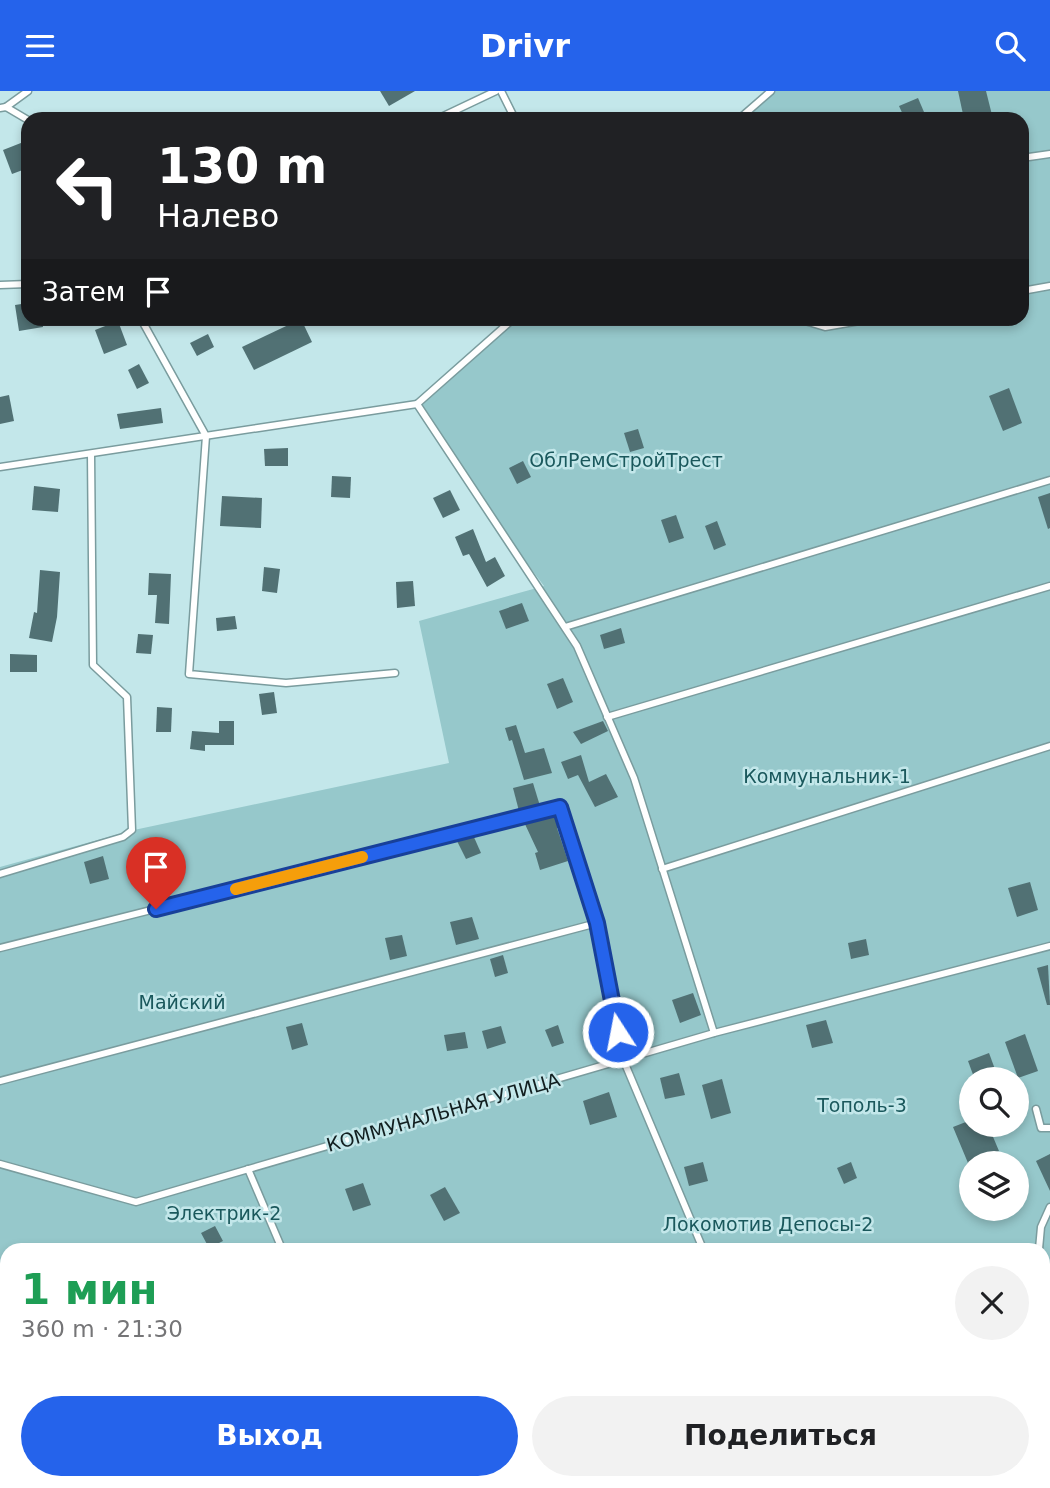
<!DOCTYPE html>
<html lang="ru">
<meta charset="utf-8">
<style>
:root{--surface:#fff;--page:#f2f2f2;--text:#202124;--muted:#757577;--accent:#2563eb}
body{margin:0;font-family:"DejaVu Sans",sans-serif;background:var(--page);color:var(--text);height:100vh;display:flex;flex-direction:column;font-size:26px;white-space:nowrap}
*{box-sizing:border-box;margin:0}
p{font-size:23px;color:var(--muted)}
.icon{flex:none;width:38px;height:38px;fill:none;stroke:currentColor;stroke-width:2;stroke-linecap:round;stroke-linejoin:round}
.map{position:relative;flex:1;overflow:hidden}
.drawer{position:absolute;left:0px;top:1152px;width:1050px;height:247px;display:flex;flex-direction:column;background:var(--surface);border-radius:21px 21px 0 0;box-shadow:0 4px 10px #0003}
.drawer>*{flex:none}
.guide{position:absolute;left:21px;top:21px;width:1008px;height:214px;border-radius:21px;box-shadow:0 4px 10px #0003;background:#202124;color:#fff;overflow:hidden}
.fabs{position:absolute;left:959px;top:976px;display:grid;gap:14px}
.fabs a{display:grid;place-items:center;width:70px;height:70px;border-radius:50%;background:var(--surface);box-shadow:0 4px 10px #0003;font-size:35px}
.pin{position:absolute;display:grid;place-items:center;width:60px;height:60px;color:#fff;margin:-72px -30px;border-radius:50% 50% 50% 0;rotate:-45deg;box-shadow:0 0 7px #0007}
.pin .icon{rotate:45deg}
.me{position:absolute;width:77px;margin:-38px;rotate:349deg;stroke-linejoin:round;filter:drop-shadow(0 0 5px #0008)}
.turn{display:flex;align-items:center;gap:24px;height:147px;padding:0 21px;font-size:32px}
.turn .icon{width:91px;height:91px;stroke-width:2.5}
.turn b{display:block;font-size:49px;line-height:60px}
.then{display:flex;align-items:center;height:66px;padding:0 21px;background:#0003;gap:14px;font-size:26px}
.round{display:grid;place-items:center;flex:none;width:74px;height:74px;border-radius:37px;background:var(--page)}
.headline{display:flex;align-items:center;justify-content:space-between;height:119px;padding:0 21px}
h1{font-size:42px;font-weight:700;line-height:52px;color:#1e9e55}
.action{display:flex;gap:14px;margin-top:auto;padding:14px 21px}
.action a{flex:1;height:80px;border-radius:42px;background:var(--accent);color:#fff;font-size:28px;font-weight:700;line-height:80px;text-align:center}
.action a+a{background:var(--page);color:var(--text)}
header{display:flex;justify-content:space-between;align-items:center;height:91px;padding:0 21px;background:var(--accent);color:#fff;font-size:32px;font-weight:700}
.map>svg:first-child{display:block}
.green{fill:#96c8cb;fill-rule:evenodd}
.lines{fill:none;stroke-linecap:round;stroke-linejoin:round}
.river{stroke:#4b9298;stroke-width:21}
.building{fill:#517174}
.lane-casing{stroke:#7a9c9e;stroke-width:9}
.lane{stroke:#fff;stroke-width:6}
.route-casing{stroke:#184099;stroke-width:18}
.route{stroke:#2563eb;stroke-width:12}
.slow{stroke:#f59e0b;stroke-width:12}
.labels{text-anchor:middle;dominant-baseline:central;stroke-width:5;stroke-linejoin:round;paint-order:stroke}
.park-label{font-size:19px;fill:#1a585c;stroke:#c3e7ea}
.street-label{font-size:19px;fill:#121f20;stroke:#c3e7ea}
</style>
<header><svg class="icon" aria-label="menu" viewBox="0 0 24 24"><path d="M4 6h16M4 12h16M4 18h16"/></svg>Drivr<svg class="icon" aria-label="search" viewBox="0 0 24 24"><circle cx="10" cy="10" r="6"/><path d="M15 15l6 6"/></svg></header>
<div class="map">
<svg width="1050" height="1397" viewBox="0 0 1050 1397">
<rect width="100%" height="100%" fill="#c3e7ea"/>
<path class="green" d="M771,0h279v1397h-772l-10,-6h775v-233h-1036v176l-7,1v-559l134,-37 315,-67 -30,-142 125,-35 -60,-79 -67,-103 96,-85h509v-200h-283zM971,989h46v45h-46zM971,1073h46v45h-46z"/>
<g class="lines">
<g class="river">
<polyline points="0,1363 7,1362"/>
<polyline points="215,1391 224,1397"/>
</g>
</g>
<g class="building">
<polygon points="380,0 415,0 389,15"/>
<polygon points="958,0 986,0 993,28 964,28"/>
<polygon points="918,7 927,28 905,28 899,15"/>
<polygon points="26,50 28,56 28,77 12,83 3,59"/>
<polygon points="28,212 28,228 42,228 43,236 19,240 15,214"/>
<polygon points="301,228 312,251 254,279 242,256"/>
<polygon points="118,230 127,254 104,263 95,239"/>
<polygon points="208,243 214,256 197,265 190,252"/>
<polygon points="139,273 149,292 137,298 128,279"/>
<polygon points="1009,297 1022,332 1003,340 989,305"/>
<polygon points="9,304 14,330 0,333 0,306"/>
<polygon points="161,317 163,332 120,338 117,323"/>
<polygon points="638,338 644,357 630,361 624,342"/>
<polygon points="288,357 288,375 265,375 264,358"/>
<polygon points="523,370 531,386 517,393 509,377"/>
<polygon points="332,385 351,386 350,407 331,406"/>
<polygon points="34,395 60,398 58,421 32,419"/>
<polygon points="450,399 460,419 443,427 433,407"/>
<polygon points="1050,402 1050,437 1048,438 1038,406"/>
<polygon points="222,405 262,407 261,437 220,435"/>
<polygon points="676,424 684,447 669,452 661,429"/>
<polygon points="717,430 726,454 714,459 705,435"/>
<polygon points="473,438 486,471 495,466 505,485 487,496 469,463 463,465 455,446"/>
<polygon points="264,476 280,478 277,502 262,500"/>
<polygon points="40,479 60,481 57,526 52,551 29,547 34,521 37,522"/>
<polygon points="149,482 171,483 169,533 155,532 157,504 148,504"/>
<polygon points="413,490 415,515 397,517 396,491"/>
<polygon points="522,512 529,530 506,538 499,520"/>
<polygon points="235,525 237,538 217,540 216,527"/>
<polygon points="621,537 625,552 604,558 600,544"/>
<polygon points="138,543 153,544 151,563 136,562"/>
<polygon points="10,563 37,564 37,581 10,581"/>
<polygon points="563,587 573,611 557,618 547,593"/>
<polygon points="274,601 277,622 262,624 259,603"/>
<polygon points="157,616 172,617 171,641 156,641"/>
<polygon points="219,630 234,630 234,654 205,654 205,660 190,658 192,640 219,642"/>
<polygon points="603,630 608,640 581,653 573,641"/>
<polygon points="516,634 525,662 544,657 552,682 524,689 512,649 509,650 505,637"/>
<polygon points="581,664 589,691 606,683 618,706 595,716 578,684 568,688 561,671"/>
<polygon points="533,692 540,715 519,720 513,697"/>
<polygon points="556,723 560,736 557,737 568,770 540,779 535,762 538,761 524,731"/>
<polygon points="473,744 481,762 466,768 456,748"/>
<polygon points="103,765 109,788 90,793 84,771"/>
<polygon points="1030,791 1038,819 1017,826 1008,797"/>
<polygon points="472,826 479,848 456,854 450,831"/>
<polygon points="402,844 407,865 390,869 385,847"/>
<polygon points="866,848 869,864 851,868 848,852"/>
<polygon points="503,864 508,882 495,886 490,868"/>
<polygon points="1048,874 1050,914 1047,914 1037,877"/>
<polygon points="693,902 701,924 680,932 672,909"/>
<polygon points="608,919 609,935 593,937 592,921"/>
<polygon points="826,929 833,952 812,957 806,934"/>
<polygon points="302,932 308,954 292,959 286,936"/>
<polygon points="558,934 564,952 552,956 545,939"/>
<polygon points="501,935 506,952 487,958 482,940"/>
<polygon points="465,941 468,957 447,960 444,944"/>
<polygon points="1025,943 1038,980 1018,987 1005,951"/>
<polygon points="989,962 999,989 975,989 968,970"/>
<polygon points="679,982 685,1004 665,1008 660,987"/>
<polygon points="722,988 731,1022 711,1028 702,994"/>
<polygon points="609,1001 617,1026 590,1034 583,1010"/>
<polygon points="971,1029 971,1034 988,1034 999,1060 968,1072 953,1036"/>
<polygon points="1050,1063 1050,1100 1036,1070"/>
<polygon points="703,1071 708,1090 689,1095 684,1076"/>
<polygon points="851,1071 857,1087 844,1093 837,1077"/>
<polygon points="363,1092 371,1114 353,1120 345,1098"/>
<polygon points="445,1096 460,1122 444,1130 430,1104"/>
<polygon points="215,1135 223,1150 209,1157 201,1142"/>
</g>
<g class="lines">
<defs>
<g id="lane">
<polyline points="501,0 515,28"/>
<polyline points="6,16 28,0"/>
<polyline points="0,17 6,16 28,29"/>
<polyline points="437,28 496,0"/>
<polyline points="739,28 771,0"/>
<polyline points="1022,67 1050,63"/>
<polyline points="0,194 28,193"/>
<polyline points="1022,200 1050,195"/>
<polyline points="141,228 206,345 189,583 286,592 395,582"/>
<polyline points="513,228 417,313 577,555 634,687 714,942"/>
<polyline points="803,228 805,230 825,236 871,228"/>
<polyline points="0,376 417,313"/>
<polyline points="565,536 1050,389"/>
<polyline points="607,626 1050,495"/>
<polyline points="662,778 1050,655"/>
<polyline points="0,783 123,746 132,739 127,606 93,574 91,363"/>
<polyline points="0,857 560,716 597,832"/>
<polyline points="0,990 597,832 623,968 703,1158"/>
<polyline points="1036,1018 1041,1037 1050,1037"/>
<polyline points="0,1073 136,1111 714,942 1050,855"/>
<polyline points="248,1078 282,1158"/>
<polyline points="1039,1158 1041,1136 1050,1116"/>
<polyline points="1043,1185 1050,1203"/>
<polyline points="1043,1245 1050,1244"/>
<polyline points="0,1275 7,1274"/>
<polyline points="510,1391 537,1397"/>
<polyline points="365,1397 366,1391"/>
</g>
</defs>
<use href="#lane" class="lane-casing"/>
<use href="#lane" class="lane"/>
</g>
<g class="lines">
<defs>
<polyline id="route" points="156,818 560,716 597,832 618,941"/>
</defs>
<use href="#route" class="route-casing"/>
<use href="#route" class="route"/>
<polyline class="slow" points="236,798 362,766"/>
</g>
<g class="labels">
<g class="park-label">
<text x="626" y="369">ОблРемСтройТрест</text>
<text x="827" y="685">Коммунальник-1</text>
<text x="182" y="911">Майский</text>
<text x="862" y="1014">Тополь-3</text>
<text x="224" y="1122">Электрик-2</text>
<text x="768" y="1133">Локомотив Депосы-2</text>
</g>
<g class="street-label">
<text transform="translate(443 1021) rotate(-16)">КОММУНАЛЬНАЯ УЛИЦА</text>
</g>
</g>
</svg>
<div class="fabs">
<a><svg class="icon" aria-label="search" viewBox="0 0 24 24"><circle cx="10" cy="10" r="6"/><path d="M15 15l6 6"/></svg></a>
<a><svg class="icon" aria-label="layers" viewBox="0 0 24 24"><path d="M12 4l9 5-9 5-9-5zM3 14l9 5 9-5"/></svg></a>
</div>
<div class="pin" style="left:156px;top:818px;background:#d93025"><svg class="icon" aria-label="arrive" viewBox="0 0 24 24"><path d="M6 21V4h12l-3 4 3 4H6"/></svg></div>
<svg class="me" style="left:618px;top:941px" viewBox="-20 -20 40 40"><circle r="17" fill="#2563eb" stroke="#fff" stroke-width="3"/><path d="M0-11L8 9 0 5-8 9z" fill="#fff"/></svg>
<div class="guide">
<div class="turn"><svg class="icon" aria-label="left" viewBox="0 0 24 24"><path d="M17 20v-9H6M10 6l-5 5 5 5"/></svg><div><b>130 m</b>Налево</div></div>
<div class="then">Затем<svg class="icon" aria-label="arrive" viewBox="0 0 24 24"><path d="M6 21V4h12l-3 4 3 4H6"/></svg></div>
</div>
<section class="drawer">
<div class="headline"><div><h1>1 мин</h1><p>360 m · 21:30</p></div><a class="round"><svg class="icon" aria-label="close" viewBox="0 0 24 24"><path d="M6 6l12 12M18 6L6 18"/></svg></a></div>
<div class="action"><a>Выход</a><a>Поделиться</a></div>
</section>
</div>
